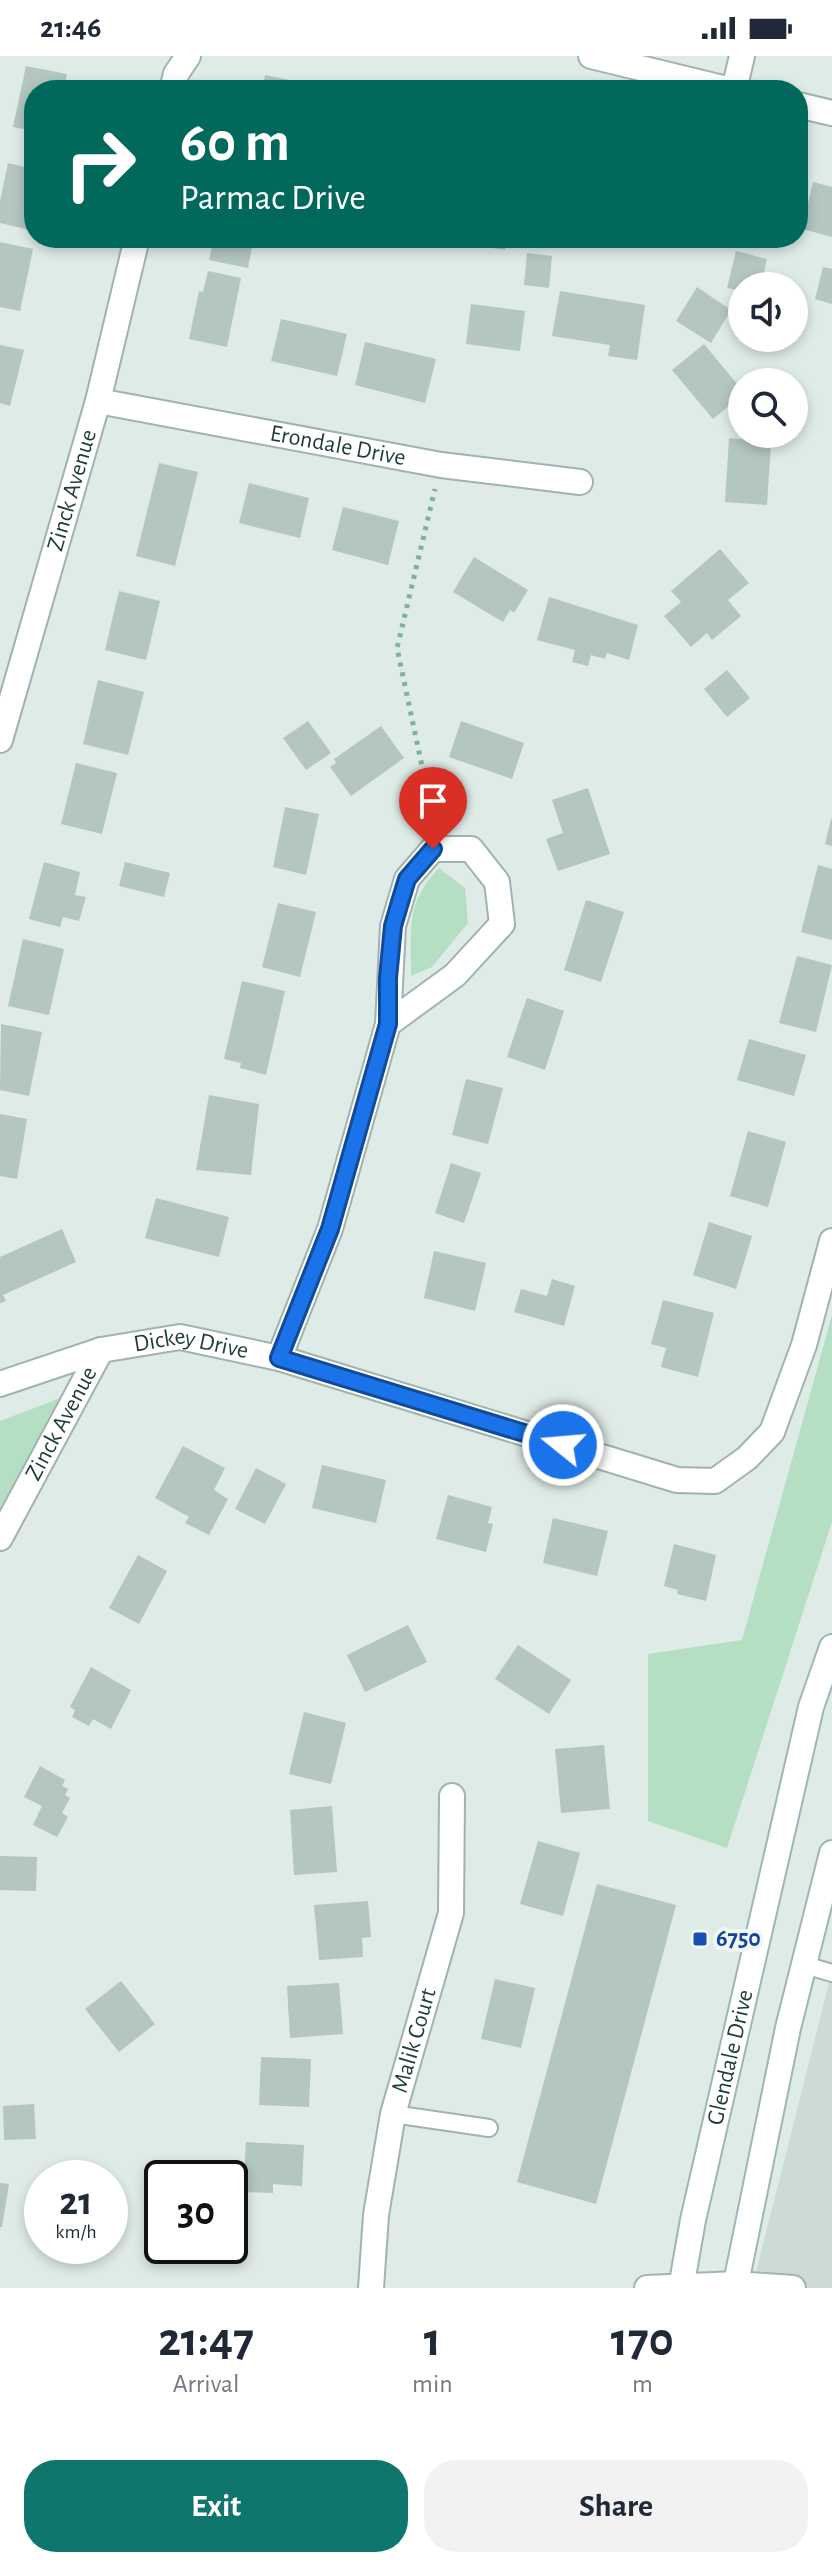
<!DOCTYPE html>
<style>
:root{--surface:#fff;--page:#f2f2f3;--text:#1f2937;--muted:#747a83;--accent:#0f766e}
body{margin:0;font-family:"Alegreya Sans",sans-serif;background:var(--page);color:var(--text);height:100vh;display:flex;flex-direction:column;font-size:30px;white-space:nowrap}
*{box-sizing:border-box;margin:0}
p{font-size:26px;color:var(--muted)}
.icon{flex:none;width:44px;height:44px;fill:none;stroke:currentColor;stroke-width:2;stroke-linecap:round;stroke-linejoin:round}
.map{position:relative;height:2232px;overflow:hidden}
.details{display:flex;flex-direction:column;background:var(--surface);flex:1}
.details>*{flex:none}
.top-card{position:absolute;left:24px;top:24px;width:784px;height:168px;border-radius:32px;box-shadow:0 4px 12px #0003;background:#00695c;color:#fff;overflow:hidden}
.fabs{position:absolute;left:728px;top:216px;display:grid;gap:16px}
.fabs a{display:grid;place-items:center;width:80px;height:80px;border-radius:50%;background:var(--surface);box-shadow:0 4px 12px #0003;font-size:40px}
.speed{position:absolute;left:24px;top:2104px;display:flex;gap:16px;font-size:40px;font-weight:700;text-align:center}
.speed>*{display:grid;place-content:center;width:104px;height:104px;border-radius:50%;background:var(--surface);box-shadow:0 4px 12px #0003;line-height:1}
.speed small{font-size:20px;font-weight:400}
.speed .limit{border:4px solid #111;border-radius:12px;background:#fff;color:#111}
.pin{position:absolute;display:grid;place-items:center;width:68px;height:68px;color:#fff;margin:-82px -34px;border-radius:50% 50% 50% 0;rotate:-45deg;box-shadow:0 0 8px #0007}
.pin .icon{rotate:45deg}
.me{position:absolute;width:88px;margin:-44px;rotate:287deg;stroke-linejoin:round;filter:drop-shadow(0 0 6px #0008)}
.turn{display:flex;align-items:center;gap:28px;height:168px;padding:0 24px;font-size:36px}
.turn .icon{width:104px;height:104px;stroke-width:2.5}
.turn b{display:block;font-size:56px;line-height:68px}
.eta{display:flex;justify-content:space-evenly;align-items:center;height:136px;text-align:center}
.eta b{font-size:48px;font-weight:700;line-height:56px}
.primary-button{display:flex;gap:16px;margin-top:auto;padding:16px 24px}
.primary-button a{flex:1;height:92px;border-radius:32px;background:var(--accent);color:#fff;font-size:32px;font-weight:700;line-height:92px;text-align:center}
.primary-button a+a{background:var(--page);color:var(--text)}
.status{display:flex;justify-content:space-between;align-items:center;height:56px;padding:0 40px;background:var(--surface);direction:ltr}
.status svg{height:22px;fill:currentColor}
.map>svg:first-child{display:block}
.built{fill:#ccdbd5}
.green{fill:#b4dfc3}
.building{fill:#b3c6bf}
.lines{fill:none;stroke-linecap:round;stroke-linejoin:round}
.service-casing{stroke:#a1b3ae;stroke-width:20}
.minor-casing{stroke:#a1b3ae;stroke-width:28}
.secondary-casing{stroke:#9cb8b0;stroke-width:28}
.path{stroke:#7bb2a5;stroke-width:5;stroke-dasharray:4 6;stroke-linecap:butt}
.service{stroke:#fff;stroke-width:16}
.minor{stroke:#fff;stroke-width:24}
.secondary{stroke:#fff;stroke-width:24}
.route-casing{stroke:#114b97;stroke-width:20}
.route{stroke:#1a73e8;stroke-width:14}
.transit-dot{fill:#1a4fb4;stroke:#eff8f4;stroke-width:3}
.labels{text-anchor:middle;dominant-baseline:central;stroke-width:8;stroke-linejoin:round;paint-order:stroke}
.street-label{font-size:24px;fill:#1e3c36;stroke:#eff8f4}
.transit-label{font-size:24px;font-weight:bold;fill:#164399;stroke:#eff8f4;text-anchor:start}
</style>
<div class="status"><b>21:46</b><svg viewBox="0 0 49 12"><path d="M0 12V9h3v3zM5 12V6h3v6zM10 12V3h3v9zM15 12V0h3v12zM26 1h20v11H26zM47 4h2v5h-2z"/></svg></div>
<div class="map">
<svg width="832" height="2232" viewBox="0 0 832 2232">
<rect width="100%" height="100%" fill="#deebe6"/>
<polygon class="built" points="832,1915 832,2232 752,2232"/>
<g class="green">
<path d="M439,812l26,20 3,35 -36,44 -21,9c0,-47 -6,-72 28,-108z"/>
<polygon points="832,1259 832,1466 727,1792 648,1765 648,1598 742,1584"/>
<polygon points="61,1342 9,1459 0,1452 0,1365"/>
</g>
<g class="building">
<polygon points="26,10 67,18 64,34 34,34 34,75 13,71"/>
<polygon points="265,19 333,33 332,34 262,34"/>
<polygon points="376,26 405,33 405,34 374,34"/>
<polygon points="8,107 34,113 34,175 0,167 0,145"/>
<polygon points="813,126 832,131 832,181 802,173"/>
<polygon points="214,182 253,186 248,212 209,204"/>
<polygon points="474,182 508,182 505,194 473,189"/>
<polygon points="0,186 33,193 20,255 0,251"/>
<polygon points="736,195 767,203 761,230 742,230 742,235 727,232"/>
<polygon points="527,197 552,200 549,232 524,229"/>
<polygon points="823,211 832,213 832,248 815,243"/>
<polygon points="208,215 241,222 227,291 189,283 199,235 203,236"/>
<polygon points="697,231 731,254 711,287 676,265"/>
<polygon points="560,235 645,249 637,304 608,300 610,289 552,280"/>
<polygon points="471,248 525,255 520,295 466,288"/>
<polygon points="281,263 347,278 337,320 271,305"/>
<polygon points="365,286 436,303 425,347 355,329"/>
<polygon points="704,288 742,334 742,339 713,363 672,314"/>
<polygon points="0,289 24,294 10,350 0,347"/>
<polygon points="729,382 771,386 767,449 725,446"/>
<polygon points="159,407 198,416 175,510 136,500"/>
<polygon points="249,427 309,442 300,482 239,467"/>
<polygon points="343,451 399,465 388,509 332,494"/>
<polygon points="720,493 749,527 728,544 741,560 712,584 707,577 691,591 664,560 681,546 671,535"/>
<polygon points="474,501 528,534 514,557 510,554 503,566 453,536"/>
<polygon points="119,535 160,545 146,604 105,594"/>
<polygon points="549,541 638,569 629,604 607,597 605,603 591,599 588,610 572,606 575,594 537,584"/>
<polygon points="727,614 750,642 727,661 704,633"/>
<polygon points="98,624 144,636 128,699 83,688"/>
<polygon points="308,665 331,697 306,714 283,682"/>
<polygon points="461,665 524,687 512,723 449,701"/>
<polygon points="381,670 404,702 351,740 330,711 336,707 334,703"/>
<polygon points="76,707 117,717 102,778 61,768"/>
<polygon points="588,732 610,798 558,815 546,783 563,777 552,744"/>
<polygon points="285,751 319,758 306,819 273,811"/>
<polygon points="831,763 832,763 832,790 825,788"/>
<polygon points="44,806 80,816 75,839 86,841 79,865 63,861 60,871 29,863"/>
<polygon points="125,806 170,817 164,841 119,830"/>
<polygon points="818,809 832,813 832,884 801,876"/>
<polygon points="586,844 624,856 601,926 564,914"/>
<polygon points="278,847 316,856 300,921 262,911"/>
<polygon points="23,883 64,893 49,959 8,950"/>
<polygon points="797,900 832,909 816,976 779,967"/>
<polygon points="242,925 285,935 266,1019 240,1012 241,1007 224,1003"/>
<polygon points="527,942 564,955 545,1014 507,1001"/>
<polygon points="1,968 42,976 29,1040 0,1034"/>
<polygon points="749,983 806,999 794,1040 737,1024"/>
<polygon points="466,1023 503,1032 488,1088 452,1079"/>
<polygon points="209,1039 259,1048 251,1119 196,1114"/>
<polygon points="0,1058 27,1063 17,1123 0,1120"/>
<polygon points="748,1075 786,1086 768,1151 730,1140"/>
<polygon points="451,1107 481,1117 464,1167 435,1157"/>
<polygon points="156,1142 229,1161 219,1201 145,1182"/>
<polygon points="709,1166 752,1180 736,1233 693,1219"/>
<polygon points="62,1173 76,1206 3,1239 6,1245 0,1247 0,1201"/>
<polygon points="434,1195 486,1207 475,1255 424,1242"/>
<polygon points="552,1223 575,1230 564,1270 514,1256 521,1233 547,1240"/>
<polygon points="663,1244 714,1257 698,1321 661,1311 666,1292 651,1288"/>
<polygon points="183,1390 225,1412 214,1434 228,1443 209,1479 185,1467 189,1461 155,1442"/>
<polygon points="322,1409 386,1424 376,1467 312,1452"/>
<polygon points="256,1412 286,1428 265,1468 235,1453"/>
<polygon points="448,1439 492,1451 488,1467 493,1468 486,1496 436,1483"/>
<polygon points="553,1462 608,1475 597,1520 543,1507"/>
<polygon points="674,1488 716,1499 706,1545 677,1538 678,1534 664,1530"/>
<polygon points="138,1499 167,1515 139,1568 109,1552"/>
<polygon points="408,1569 427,1606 365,1636 347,1599"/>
<polygon points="518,1589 571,1624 549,1658 495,1623"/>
<polygon points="91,1611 131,1634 111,1673 93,1663 89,1670 72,1661 75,1654 70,1651"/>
<polygon points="304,1656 346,1667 331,1728 289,1718"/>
<polygon points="604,1689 610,1753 561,1757 555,1693"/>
<polygon points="40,1710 65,1724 62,1730 68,1733 65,1739 70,1742 62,1757 68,1761 57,1781 33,1769 42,1750 24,1741"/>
<polygon points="332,1750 337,1816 294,1819 290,1754"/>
<polygon points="538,1785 580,1797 563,1860 520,1848"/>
<polygon points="0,1800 37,1801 36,1835 0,1834"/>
<polygon points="597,1828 676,1849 596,2148 517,2126"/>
<polygon points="368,1845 371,1881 362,1882 363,1901 319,1904 314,1849"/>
<polygon points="495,1923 535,1932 521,1992 481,1983"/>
<polygon points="121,1925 155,1968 119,1996 85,1953"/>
<polygon points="339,1927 343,1978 290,1982 287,1930"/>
<polygon points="261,2001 311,2003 309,2051 259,2049"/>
<polygon points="34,2048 36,2083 4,2084 3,2050"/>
<polygon points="246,2086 304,2089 302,2130 273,2128 273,2137 243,2136"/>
<polygon points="0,2127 9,2128 2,2171 0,2171"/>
</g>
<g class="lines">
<defs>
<g id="service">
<polyline points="805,1909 832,1917"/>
<polyline points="393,2058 489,2072"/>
</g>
<g id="minor">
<polyline points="591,0 731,34"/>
<polyline points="172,34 176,18 188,0"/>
<polyline points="734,34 742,0"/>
<polyline points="798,49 832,57"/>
<path id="s1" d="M98,345l343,64 139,17"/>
<path id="s2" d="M0,684l98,-339 39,-163"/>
<polyline points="279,1302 330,1173 388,968 393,870 407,823 433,793 471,793 497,826 502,868 455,919 388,968"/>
<path id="s3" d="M0,1328l101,-34 79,-13 99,21 398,122 38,1 32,-23 25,-26 32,-87 28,-104"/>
<path id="s4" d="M0,1482l101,-188"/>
<path id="s5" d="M371,2232l5,-73 17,-101 58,-201 1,-117"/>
</g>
<g id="secondary">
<polyline points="647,2232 736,2228 793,2232"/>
<path id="s6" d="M681,2232l12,-68 118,-513 21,-60"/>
<polyline points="735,2232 788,1972 832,1797"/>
</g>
</defs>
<use href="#service" class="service-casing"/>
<use href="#minor" class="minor-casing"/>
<use href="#secondary" class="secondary-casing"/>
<polyline class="path" points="434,767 397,592 435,433"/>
<use href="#service" class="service"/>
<use href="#minor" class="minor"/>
<use href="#secondary" class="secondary"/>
</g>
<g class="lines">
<defs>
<polyline id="route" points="433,793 407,823 400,846 393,870 388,922 388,968 330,1173 279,1302 563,1389"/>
</defs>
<use href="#route" class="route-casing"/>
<use href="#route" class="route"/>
</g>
<rect class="transit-dot" x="692" y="1875" width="16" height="16" rx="4"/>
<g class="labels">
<g class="street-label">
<text stroke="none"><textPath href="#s1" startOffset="244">Erondale Drive</textPath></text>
<text stroke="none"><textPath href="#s2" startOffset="260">Zinck Avenue</textPath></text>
<text stroke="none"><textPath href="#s3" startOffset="198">Dickey Drive</textPath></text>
<text stroke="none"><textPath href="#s4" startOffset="130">Zinck Avenue</textPath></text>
<text stroke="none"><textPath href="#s5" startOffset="252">Malik Court</textPath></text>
<text stroke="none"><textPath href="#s6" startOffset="236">Glendale Drive</textPath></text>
</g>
<g class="transit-label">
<text x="716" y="1883">6750</text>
</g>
</g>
</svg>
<div class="fabs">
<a><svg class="icon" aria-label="sound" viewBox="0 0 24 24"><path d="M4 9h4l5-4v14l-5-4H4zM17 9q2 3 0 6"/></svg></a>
<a><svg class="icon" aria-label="search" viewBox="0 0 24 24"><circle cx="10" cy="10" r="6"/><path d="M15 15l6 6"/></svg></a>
</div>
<div class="speed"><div>21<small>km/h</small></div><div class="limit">30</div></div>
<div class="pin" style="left:433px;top:793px;background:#d93025"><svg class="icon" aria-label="arrive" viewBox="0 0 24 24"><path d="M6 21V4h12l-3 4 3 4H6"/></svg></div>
<svg class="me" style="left:563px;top:1389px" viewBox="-20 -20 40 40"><circle r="17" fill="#1a73e8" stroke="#fff" stroke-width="3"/><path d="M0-11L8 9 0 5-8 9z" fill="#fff"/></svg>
<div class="top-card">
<div class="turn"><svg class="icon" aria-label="right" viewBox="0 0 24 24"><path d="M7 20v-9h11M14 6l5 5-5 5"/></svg><div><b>60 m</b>Parmac Drive</div></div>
</div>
</div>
<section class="details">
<div class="eta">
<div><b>21:47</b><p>Arrival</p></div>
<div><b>1</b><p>min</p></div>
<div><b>170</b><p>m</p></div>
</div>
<div class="primary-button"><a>Exit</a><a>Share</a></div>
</section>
